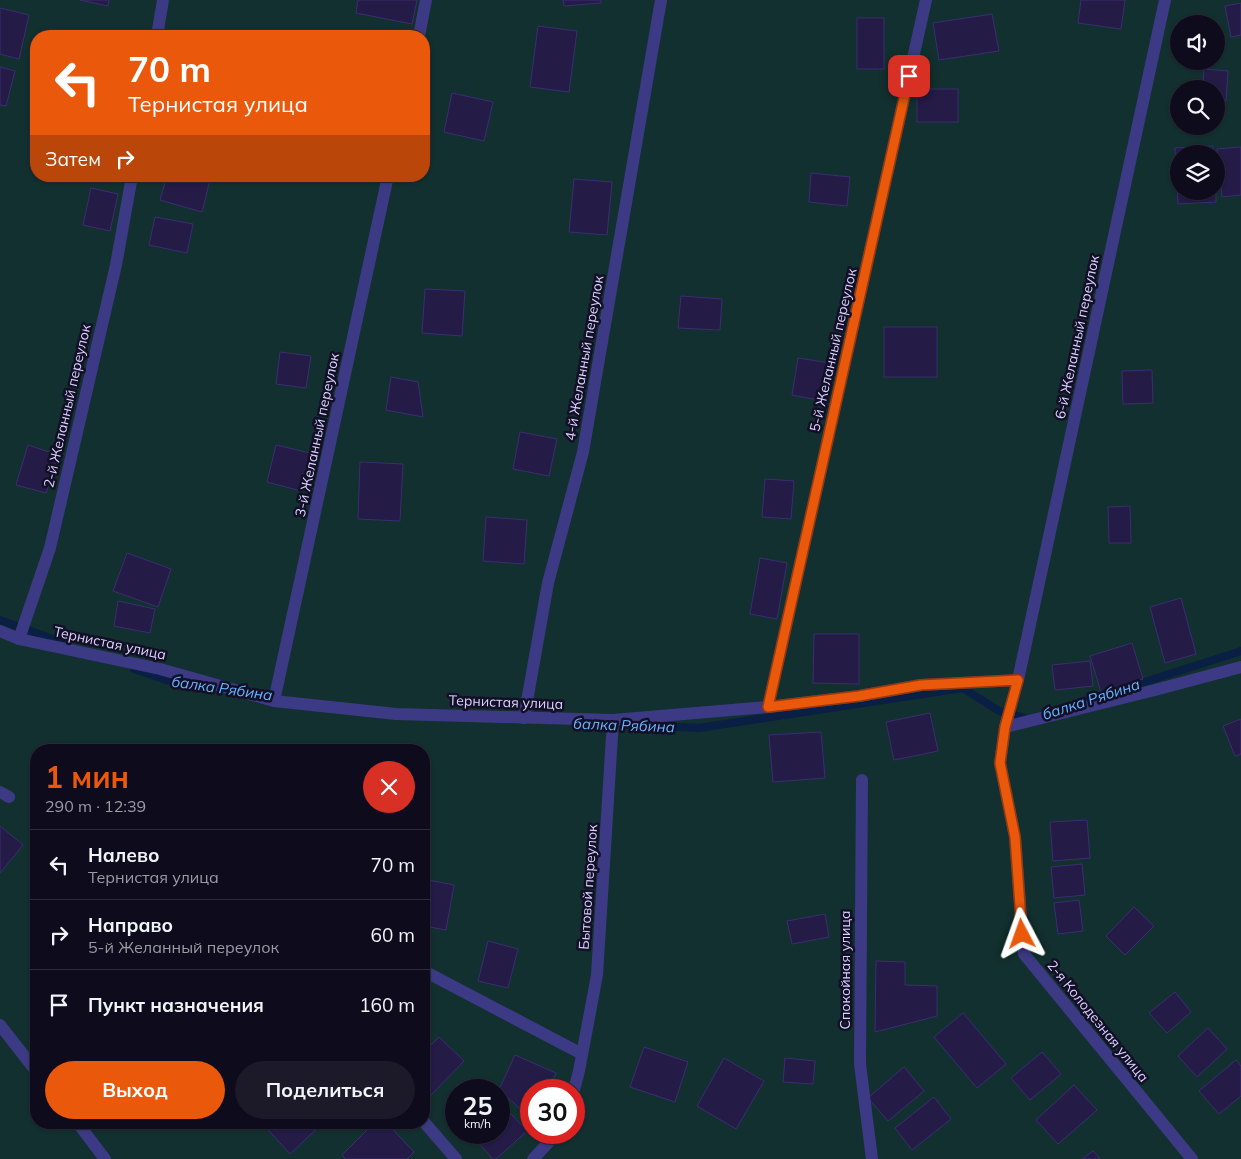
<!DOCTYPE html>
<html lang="ru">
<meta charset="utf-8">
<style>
:root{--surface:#0e0b1c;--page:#1c1929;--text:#f1f3f6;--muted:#9b9ba3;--line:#2e2b3b;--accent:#ea580c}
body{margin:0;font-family:Mulish,sans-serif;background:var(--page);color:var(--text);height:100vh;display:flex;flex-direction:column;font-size:19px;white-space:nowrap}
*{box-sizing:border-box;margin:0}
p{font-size:16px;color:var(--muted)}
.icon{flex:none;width:28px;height:28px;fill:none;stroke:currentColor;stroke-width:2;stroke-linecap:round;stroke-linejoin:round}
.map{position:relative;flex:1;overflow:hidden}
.details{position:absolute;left:30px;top:744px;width:400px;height:385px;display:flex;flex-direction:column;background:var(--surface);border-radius:20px;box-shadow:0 1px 4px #0004,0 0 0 1px var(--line)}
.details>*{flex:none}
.guide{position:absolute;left:30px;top:30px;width:400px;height:152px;border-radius:20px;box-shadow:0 1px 4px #0004,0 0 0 1px var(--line);background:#ea580c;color:#fff;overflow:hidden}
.fabs{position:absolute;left:1170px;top:15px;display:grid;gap:10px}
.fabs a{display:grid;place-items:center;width:55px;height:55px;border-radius:50%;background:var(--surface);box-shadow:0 1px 4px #0004,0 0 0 1px var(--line);font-size:25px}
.speed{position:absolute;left:445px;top:1079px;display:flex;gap:10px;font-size:25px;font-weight:700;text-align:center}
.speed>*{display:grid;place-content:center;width:65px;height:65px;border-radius:50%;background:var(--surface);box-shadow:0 1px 4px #0004,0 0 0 1px var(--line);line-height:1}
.speed small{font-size:12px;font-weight:400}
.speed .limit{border:8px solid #d22;background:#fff;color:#111}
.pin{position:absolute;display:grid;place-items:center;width:42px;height:42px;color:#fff;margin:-21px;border-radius:10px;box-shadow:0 2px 8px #0006}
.me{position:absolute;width:55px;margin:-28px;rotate:356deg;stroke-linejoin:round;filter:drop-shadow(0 0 4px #0008)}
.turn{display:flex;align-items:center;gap:18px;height:105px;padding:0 15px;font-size:22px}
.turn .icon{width:65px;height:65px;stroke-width:2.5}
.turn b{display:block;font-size:35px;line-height:42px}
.then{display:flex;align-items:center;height:48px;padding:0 15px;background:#0003;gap:10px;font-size:19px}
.round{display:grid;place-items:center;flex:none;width:52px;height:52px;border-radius:26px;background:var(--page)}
.head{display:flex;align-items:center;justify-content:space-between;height:85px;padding:0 15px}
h1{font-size:30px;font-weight:700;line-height:38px;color:var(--accent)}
.primary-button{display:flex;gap:10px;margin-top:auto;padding:10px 15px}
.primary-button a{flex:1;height:58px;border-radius:30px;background:var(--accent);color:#fff;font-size:20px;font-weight:700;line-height:58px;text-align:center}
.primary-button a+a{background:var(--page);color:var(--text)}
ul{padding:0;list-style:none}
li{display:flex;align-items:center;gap:15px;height:70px;padding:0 15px;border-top:1px solid var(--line)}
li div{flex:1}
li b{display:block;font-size:19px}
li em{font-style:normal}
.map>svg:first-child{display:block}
.green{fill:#12302f;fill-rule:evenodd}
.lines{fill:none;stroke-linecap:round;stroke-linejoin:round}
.stream{stroke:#0a1f44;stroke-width:8}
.building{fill:#241b47;stroke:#3b2d73}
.minor{stroke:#3d3a85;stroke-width:12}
.route-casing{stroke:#983908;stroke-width:12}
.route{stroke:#ea580c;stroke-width:9}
.labels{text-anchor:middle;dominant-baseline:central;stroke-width:5;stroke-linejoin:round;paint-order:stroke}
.street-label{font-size:14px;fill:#d9d4ff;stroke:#130f26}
.water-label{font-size:15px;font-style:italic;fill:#62b6ff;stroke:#130f26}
</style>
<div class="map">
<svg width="1241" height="1159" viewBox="0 0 1241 1159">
<rect width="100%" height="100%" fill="#130f26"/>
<path class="green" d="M0,0h1241v1159h-1241zM1179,24h37v37h-37zM36,36h388v140h-388zM1179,89h37v37h-37zM1179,154h37v37h-37zM36,750h388v372h-388zM456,1090h43v42h-43zM531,1090h43v42h-43z"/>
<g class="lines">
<g class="stream">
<polyline points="0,620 64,643"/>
<polyline points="134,669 166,680 198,685"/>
<polyline points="1079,703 1241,651"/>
<polyline points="622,724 699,728 963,688 999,711 1029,719"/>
</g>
</g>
<g class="building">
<polygon points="80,0 109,0 108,6"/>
<polygon points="358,0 417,0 412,24 356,13"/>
<polygon points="563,0 601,0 601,3 564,6"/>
<polygon points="1081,0 1125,0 1121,29 1078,23"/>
<polygon points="1241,3 1241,35 1231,37 1225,6"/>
<polygon points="0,8 29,15 19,59 0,54"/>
<polygon points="992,14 999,51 939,60 933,23"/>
<rect x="857" y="18" width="27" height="51"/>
<polygon points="538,26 577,31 569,92 530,87"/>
<polygon points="0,67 15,71 6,106 0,105"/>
<polygon points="1204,69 1228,71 1226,101 1216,101 1216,89 1203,89"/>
<rect x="917" y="89" width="41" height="33"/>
<polygon points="452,93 493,102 484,141 444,132"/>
<polygon points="1213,146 1213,154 1179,154 1179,191 1216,191 1216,202 1178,204 1175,148"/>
<polygon points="1241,147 1241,195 1222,197 1217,149"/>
<polygon points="811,173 850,177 847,206 809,202"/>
<polygon points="167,176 211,176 202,212 160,200"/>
<polygon points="574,179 612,182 607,235 569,232"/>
<polygon points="91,188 118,194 110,231 83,225"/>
<polygon points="155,217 193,224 187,253 149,245"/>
<polygon points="425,289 465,291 462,336 422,333"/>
<polygon points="681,296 722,299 720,330 678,328"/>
<rect x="884" y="327" width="53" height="50"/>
<polygon points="280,352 311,356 306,388 276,384"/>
<polygon points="798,358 830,363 824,401 792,395"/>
<polygon points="1152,370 1153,403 1123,404 1122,371"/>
<polygon points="391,377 418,382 423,417 386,410"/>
<polygon points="520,432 557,439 549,476 513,469"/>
<polygon points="28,445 58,455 46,493 16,485"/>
<polygon points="276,445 310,453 301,491 267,482"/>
<polygon points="360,462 403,464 400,521 358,519"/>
<polygon points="765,479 794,481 791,519 762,517"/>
<polygon points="1130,506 1131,543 1109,543 1108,507"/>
<polygon points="486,517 527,520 524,564 483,561"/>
<polygon points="127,553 171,569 158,607 113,591"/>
<polygon points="760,558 787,563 777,619 750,614"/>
<polygon points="1181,598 1196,654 1165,663 1150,607"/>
<polygon points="118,601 155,609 150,633 114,626"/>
<polygon points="814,634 859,634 859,684 813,683"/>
<polygon points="1132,643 1143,679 1101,692 1090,656"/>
<polygon points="1090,661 1093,686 1055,690 1052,665"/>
<polygon points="930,713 938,751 894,760 886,722"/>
<polygon points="1241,719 1241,754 1235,756 1223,726"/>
<polygon points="821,732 825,778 773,782 769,735"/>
<polygon points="1087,820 1090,858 1053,861 1050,822"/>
<polygon points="0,826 23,845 0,873"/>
<polygon points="1082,864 1085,895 1054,898 1051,867"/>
<polygon points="428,880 454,885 446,930 424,926 424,906"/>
<polygon points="1079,900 1083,931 1058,934 1054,903"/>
<polygon points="1134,907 1154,926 1125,955 1106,936"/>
<polygon points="825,914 829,937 792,944 787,921"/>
<polygon points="488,941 518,949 508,988 478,981"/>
<polygon points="876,961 905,962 905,985 937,986 937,1016 875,1032"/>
<polygon points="1175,992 1191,1012 1167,1033 1149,1013"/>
<polygon points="963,1013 1006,1064 977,1088 934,1037"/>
<polygon points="1208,1028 1227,1049 1197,1077 1178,1056"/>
<polygon points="439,1037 464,1061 429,1097 424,1092 424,1052"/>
<polygon points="644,1047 688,1062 675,1102 630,1087"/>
<polygon points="1042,1052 1061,1074 1030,1100 1011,1078"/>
<polygon points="515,1055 556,1073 548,1090 531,1090 531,1118 499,1090"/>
<polygon points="724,1058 764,1081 736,1129 697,1106"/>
<polygon points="785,1058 815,1061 813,1084 783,1082"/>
<polygon points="1236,1060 1241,1066 1241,1096 1219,1114 1199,1091"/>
<polygon points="904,1067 924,1091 888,1121 868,1098"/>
<polygon points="1074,1085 1097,1110 1058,1144 1036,1120"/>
<polygon points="934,1097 951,1119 912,1150 895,1128"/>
<polygon points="499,1101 527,1131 496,1159 493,1159 469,1132 499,1132"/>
<polygon points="261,1122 324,1122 290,1154"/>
<polygon points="375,1122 386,1122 414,1152 407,1159 345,1159 342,1155"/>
<polygon points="1093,1151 1100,1159 1082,1159"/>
</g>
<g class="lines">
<g class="minor">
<polyline points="1165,0 1018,680 1005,727 1000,763 1015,837 1024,954 1192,1159"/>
<polyline points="157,36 163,0"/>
<polyline points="419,36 426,0"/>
<polyline points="0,631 19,639 160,669 274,701 396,714 613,720 768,707 859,696 921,685 1018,680"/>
<polyline points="19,639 50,548 116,265 132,176"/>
<polyline points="274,701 388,176"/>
<polyline points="768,707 926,0"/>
<polyline points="524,718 548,583 583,452 661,0"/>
<polyline points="1005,727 1155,690 1241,667"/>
<polyline points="862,780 860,1064 872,1159"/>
<polyline points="0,792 9,797"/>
<polyline points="424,971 582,1054"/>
<polyline points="0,1025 36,1071"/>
<polyline points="574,1090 579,1071 597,975 613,720"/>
<polyline points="77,1122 105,1159"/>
<polyline points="424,1122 456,1159"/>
<polyline points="533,1159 548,1143 555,1132"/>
</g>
</g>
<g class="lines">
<defs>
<polyline id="route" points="909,76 768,707 859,696 921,685 1018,680 1005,727 1000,763 1015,837 1022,934"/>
</defs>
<use href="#route" class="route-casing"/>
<use href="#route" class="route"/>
</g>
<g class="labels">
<g class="street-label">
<text transform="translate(1077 337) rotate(-78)">6-й Желанный переулок</text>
<text transform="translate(833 350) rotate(-77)">5-й Желанный переулок</text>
<text transform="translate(584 358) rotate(-80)">4-й Желанный переулок</text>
<text transform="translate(67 406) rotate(-77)">2-й Желанный переулок</text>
<text transform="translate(317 435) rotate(-78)">3-й Желанный переулок</text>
<text transform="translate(110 643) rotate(12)">Тернистая улица</text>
<text transform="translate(506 702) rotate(2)">Тернистая улица</text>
<text transform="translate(588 887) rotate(-86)">Бытовой переулок</text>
<text transform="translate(845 970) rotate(-90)">Спокойная улица</text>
<text transform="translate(1098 1021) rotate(51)">2-я Колодезная улица</text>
</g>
<g class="water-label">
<text transform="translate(222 688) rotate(8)">балка Рябина</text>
<text transform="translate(1091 699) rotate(-18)">балка Рябина</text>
<text transform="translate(624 725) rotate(2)">балка Рябина</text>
</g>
</g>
</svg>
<div class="fabs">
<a><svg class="icon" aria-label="sound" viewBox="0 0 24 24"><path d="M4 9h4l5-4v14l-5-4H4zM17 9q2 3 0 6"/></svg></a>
<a><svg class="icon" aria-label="search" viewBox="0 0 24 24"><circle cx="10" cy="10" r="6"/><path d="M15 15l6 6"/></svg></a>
<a><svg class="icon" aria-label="layers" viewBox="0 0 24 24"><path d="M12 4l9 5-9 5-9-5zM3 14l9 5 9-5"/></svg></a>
</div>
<div class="speed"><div>25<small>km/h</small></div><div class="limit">30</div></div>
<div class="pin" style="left:909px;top:76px;background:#d93025"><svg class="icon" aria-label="arrive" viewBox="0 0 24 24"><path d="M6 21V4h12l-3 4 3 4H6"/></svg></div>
<svg class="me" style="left:1022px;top:934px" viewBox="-20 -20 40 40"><path d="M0-17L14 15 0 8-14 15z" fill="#ea580c" stroke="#fff" stroke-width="4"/></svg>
<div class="guide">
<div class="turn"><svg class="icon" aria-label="left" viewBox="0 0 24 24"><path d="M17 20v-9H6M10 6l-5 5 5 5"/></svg><div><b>70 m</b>Тернистая улица</div></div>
<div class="then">Затем<svg class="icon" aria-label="right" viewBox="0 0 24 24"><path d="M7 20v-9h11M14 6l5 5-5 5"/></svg></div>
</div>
<section class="details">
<div class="head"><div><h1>1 мин</h1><p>290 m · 12:39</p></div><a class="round" style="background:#d93025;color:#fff"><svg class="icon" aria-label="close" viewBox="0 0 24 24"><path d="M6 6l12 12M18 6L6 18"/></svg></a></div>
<ul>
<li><svg class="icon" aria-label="left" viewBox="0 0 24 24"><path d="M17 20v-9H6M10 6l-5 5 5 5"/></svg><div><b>Налево</b><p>Тернистая улица</p></div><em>70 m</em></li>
<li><svg class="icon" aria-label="right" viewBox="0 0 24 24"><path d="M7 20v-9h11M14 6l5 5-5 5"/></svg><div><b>Направо</b><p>5-й Желанный переулок</p></div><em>60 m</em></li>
<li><svg class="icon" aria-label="arrive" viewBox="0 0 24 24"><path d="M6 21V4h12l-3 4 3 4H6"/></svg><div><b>Пункт назначения</b></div><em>160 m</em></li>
</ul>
<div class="primary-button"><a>Выход</a><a>Поделиться</a></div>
</section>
</div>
